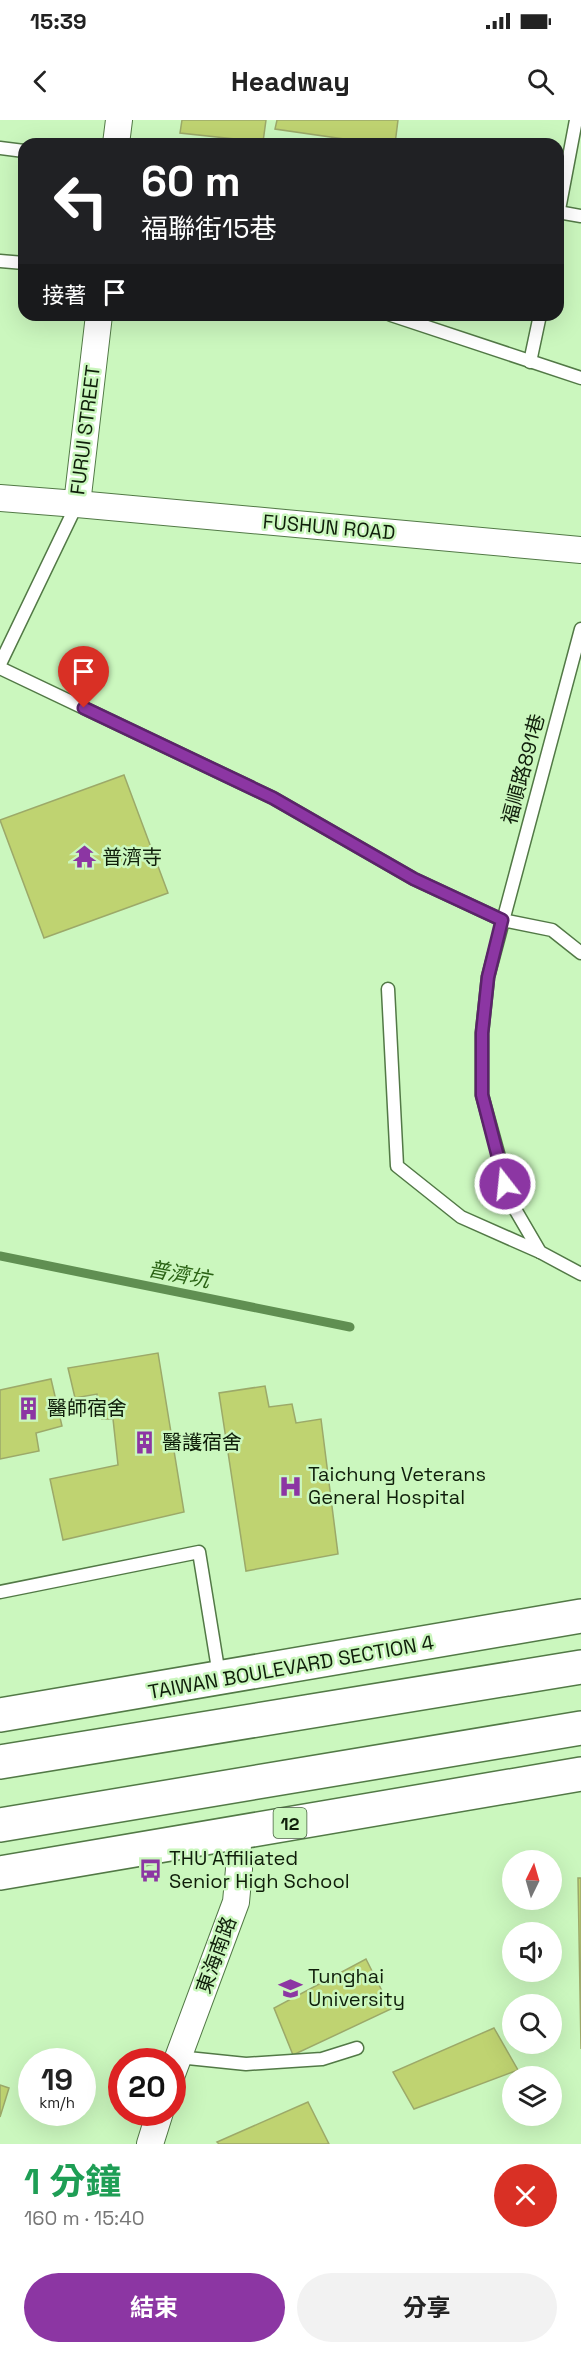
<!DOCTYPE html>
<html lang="zh-TW">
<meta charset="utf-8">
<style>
:root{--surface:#fff;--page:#f2f2f2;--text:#222;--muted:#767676;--accent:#8c36a3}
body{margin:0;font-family:"Space Grotesk","Noto Sans TC",sans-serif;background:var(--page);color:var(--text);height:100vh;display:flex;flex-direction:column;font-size:22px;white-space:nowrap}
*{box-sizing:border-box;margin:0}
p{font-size:20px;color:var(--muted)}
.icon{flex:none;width:33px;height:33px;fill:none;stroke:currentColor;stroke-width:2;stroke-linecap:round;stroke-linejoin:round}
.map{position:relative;height:2024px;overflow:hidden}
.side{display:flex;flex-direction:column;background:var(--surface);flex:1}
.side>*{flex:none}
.top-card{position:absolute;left:18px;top:18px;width:546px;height:183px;border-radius:18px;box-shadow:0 6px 24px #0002;background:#202124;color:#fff;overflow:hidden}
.needle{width:39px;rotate:5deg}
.buttons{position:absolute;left:502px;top:1730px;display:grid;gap:12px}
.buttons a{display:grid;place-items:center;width:60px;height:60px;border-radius:50%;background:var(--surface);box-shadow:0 6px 24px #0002;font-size:30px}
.speed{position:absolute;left:18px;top:1928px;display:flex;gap:12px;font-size:30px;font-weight:700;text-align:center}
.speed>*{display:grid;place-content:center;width:78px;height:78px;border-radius:50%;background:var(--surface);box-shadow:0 6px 24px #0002;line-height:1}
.speed small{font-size:15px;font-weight:400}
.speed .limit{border:9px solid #d22;background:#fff;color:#111}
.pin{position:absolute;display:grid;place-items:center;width:51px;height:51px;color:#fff;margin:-62px -26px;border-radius:50% 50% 50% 0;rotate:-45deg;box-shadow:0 0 6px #0007}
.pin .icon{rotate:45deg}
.me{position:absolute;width:66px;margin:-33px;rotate:344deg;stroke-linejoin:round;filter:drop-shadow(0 0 4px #0008)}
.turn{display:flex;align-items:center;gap:21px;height:126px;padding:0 24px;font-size:27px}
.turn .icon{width:78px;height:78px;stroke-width:2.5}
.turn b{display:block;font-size:42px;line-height:51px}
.then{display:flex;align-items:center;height:57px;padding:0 24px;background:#0003;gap:12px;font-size:22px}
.round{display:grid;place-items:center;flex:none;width:63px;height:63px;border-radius:32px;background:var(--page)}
.headline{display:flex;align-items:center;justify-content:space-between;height:102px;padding:0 24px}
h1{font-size:36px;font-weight:700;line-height:45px;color:#1e9e55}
.action{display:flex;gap:12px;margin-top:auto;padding:12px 24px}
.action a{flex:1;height:69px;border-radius:36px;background:var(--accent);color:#fff;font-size:24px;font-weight:700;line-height:69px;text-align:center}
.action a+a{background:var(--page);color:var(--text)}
.status{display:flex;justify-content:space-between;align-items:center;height:42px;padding:0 30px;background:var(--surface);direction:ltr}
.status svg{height:16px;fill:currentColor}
header{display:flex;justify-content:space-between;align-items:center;height:78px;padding:0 24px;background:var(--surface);font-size:27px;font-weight:700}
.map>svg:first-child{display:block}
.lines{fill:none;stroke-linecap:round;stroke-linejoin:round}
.stream{stroke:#608f52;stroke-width:9}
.building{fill:#bfd371;stroke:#9ca969;stroke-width:1.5}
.lane-casing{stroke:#527946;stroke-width:15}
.street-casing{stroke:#527946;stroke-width:28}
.primary-casing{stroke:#527946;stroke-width:36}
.lane{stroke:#fff;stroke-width:12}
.street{stroke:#fff;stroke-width:26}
.primary{stroke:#fff;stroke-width:33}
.route-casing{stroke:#5b236a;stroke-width:15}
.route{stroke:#8c36a3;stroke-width:10}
.labels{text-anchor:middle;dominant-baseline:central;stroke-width:5;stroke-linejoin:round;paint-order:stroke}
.shield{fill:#cbf7be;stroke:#475f40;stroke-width:1.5}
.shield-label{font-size:18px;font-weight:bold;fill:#0f1e0a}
.street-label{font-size:20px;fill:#0f1e0a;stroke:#cbf7be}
.poi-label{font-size:20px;fill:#0f1e0a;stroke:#cbf7be;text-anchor:start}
.water-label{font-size:21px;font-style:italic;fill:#2a6314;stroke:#cbf7be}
</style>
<div class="status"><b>15:39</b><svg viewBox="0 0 49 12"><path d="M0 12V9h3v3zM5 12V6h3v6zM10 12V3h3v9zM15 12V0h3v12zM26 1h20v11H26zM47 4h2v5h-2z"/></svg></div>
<header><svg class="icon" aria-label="back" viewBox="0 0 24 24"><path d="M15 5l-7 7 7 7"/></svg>Headway<svg class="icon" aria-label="search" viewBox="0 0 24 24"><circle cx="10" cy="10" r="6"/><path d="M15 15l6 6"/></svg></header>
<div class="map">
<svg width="581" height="2024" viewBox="0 0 581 2024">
<rect width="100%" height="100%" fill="#cbf7be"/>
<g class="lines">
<polyline class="stream" points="0,1136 350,1207"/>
</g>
<g class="building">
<polygon points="182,0 266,0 263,22 180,13"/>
<polygon points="277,0 398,0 395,24 379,24 275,9"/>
<polygon points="124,655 168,773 44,818 0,700"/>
<polygon points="158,1233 184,1392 63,1420 50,1359 118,1345 113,1299 102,1299 97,1274 75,1278 68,1248"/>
<polygon points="51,1259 62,1306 36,1313 39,1331 0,1339 0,1270"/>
<polygon points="265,1266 269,1287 292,1284 296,1303 321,1299 338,1434 246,1451 219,1273"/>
<polygon points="578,1758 581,1758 581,1929"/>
<polygon points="366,1839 391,1889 293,1935 274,1888"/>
<polygon points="494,1908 518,1950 414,1989 393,1952"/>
<polygon points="0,1965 9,1968 0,1997"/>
<polygon points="308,1982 329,2024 219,2024 217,2022"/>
</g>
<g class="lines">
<defs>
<g id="lane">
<polyline points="0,28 24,31"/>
<polyline points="558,92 581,96"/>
<polyline points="558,95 576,0"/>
<polyline points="0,141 24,143"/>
<polyline points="391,195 581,258"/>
<polyline points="530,242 540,195"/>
<polyline points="581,509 488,857 482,913 482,975 512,1084 540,1132 581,1154"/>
<polyline points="0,544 77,384"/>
<polyline points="0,548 273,678 414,759 502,800 552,810 581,833"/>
<polyline points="388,869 397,1046 461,1097 540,1132"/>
<polyline points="0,1472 199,1432 219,1555"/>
<polyline points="178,1937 246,1944 322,1939 357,1928"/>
</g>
<g id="street">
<polyline points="116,24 119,0"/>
<polyline points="0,378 77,384 99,195"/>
<polyline points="77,384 581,430"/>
<polyline points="172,1954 236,1782 239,1749 237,1712"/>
<polyline points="150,2024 160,1992"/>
</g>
<g id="primary">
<polyline points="0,1595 581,1496"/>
<polyline points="0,1642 581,1547"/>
<polyline points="0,1705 581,1608"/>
<polyline points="0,1753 581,1654"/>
</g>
</defs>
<use href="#lane" class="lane-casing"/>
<use href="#street" class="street-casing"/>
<use href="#primary" class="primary-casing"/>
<use href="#lane" class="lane"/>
<use href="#street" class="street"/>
<use href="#primary" class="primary"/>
</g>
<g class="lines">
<defs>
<polyline id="route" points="84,588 273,678 414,759 502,800 488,857 482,913 482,975 505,1064"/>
</defs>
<use href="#route" class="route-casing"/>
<use href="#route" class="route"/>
</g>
<defs>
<symbol id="temple-bare" viewBox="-9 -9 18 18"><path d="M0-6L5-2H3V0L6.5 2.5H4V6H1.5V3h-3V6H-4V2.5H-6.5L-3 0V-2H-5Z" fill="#8c36a3" stroke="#cbf7be" stroke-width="2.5" paint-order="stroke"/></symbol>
<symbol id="building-bare" viewBox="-9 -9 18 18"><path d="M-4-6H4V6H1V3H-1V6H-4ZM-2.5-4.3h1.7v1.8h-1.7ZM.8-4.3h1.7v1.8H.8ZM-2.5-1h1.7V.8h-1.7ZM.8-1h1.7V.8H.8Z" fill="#8c36a3" stroke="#cbf7be" stroke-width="2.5" paint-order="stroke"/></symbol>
<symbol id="hospital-bare" viewBox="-9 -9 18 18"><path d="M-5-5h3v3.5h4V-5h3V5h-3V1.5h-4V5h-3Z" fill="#8c36a3" stroke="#cbf7be" stroke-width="2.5" paint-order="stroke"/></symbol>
<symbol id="bus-bare" viewBox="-9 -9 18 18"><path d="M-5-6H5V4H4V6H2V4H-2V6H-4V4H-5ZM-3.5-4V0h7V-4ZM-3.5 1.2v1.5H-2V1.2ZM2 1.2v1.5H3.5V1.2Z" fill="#8c36a3" stroke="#cbf7be" stroke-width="2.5" paint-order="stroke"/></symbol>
<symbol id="university-bare" viewBox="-9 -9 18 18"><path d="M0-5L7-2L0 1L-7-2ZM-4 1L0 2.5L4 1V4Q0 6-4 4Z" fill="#8c36a3" stroke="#cbf7be" stroke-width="2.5" paint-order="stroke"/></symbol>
</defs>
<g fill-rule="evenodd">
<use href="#temple-bare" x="68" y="720" width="33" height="33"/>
<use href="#building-bare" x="12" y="1272" width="33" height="33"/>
<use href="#building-bare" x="128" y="1306" width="33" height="33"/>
<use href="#hospital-bare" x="274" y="1350" width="33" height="33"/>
<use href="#bus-bare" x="134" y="1734" width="33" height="33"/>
<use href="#university-bare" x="274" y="1852" width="33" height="33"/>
</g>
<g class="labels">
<rect class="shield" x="273.5" y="1688" width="33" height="30" rx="4.5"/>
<g class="shield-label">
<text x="290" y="1703">12</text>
</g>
<g class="street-label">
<text transform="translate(85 310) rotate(-83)">FURUI STREET</text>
<text transform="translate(329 407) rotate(5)">FUSHUN ROAD</text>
<text transform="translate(523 649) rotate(-75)">福順路891巷</text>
<text transform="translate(291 1547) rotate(-10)">TAIWAN BOULEVARD SECTION 4</text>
<text transform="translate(216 1835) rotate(-70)">東海南路</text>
</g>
<g class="poi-label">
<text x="102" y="737">普濟寺</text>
<text x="47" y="1288">醫師宿舍</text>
<text x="162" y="1322">醫護宿舍</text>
<text x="308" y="1354">Taichung Veterans<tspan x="308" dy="23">General Hospital</tspan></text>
<text x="169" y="1738">THU Affiliated<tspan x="169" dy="23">Senior High School</tspan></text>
<text x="308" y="1856">Tunghai<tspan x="308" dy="23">University</tspan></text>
</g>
<g class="water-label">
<text transform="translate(179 1154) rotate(11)">普濟坑</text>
</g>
</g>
</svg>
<div class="buttons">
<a><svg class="needle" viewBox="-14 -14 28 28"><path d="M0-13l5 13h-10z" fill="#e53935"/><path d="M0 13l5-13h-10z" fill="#767676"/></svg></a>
<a><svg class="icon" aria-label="sound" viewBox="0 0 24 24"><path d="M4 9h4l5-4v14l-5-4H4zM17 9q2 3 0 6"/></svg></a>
<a><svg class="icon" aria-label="search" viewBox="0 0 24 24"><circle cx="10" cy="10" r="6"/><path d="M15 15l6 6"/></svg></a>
<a><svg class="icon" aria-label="layers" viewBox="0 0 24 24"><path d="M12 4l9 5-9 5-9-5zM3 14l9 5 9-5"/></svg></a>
</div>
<div class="speed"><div>19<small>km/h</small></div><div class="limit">20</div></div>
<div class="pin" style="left:84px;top:588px;background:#d93025"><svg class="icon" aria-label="arrive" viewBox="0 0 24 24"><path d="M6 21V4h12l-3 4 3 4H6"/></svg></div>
<svg class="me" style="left:505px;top:1064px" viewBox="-20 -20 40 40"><circle r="17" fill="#8c36a3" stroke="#fff" stroke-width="3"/><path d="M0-11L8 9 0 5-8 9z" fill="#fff"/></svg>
<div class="top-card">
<div class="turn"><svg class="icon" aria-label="left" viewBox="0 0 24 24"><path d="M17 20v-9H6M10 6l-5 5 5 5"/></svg><div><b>60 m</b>福聯街15巷</div></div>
<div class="then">接著<svg class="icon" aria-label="arrive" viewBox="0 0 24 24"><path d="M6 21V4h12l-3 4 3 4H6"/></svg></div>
</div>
</div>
<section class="side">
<div class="headline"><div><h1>1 分鐘</h1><p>160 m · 15:40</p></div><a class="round" style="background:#d93025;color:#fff"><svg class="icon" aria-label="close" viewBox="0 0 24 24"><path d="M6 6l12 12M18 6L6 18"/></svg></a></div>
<div class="action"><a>結束</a><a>分享</a></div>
</section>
